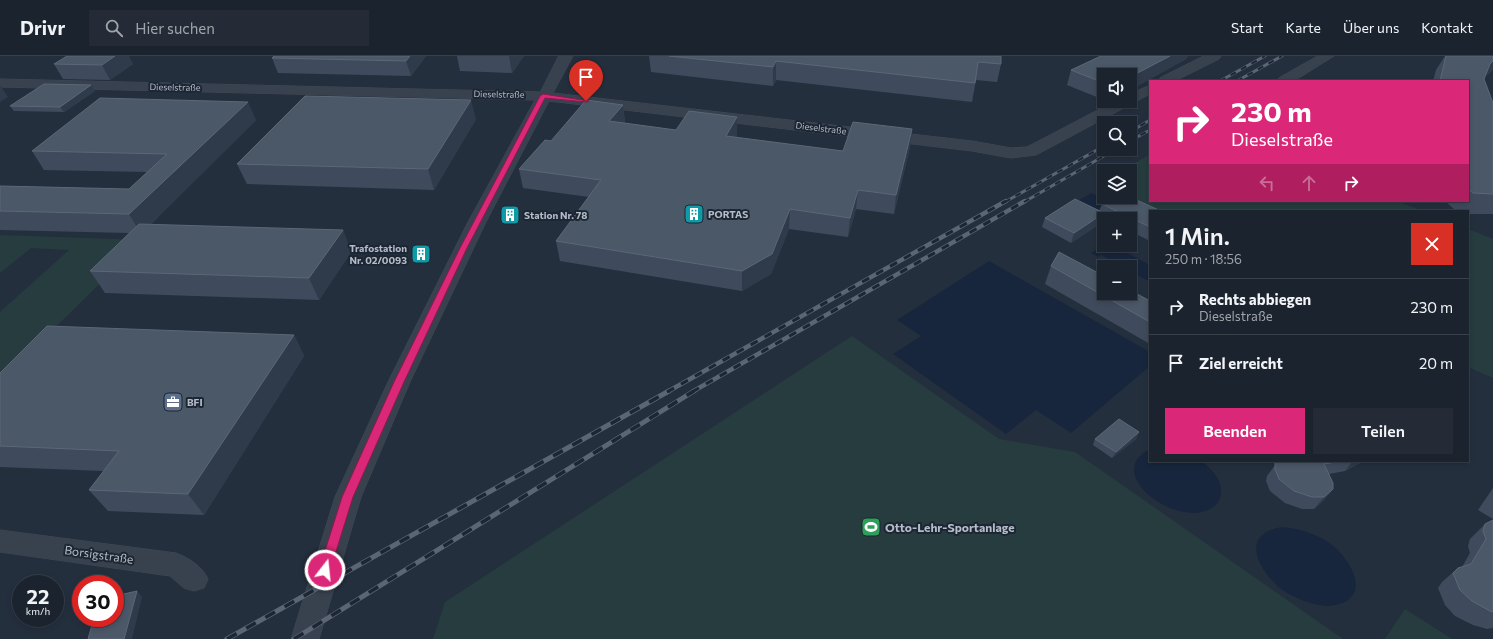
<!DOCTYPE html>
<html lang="de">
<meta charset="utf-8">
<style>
:root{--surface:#1b232e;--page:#242b36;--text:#f1f3f6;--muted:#a0a4aa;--line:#39404a;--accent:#db2777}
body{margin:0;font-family:Commissioner,sans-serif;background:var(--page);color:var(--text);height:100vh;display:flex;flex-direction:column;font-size:15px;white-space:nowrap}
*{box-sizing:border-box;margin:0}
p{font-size:13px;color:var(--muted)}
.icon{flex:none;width:22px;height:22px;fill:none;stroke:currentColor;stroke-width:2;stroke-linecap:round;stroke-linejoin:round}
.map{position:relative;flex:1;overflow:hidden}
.sheet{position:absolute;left:1149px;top:154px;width:320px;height:252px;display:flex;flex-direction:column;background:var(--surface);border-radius:0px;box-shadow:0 2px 6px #0003,0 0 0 1px var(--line)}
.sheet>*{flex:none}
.top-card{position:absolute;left:1149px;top:24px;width:320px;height:122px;border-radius:0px;box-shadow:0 2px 6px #0003,0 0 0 1px var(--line);background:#db2777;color:#fff;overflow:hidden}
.buttons{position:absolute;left:1097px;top:12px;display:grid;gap:8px}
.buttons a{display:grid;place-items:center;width:40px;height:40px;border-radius:0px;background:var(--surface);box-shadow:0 2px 6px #0003,0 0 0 1px var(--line);font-size:20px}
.speed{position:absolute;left:12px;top:519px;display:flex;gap:8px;font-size:20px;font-weight:700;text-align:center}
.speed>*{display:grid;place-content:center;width:52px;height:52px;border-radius:50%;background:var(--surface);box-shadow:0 2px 6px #0003,0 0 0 1px var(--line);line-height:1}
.speed small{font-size:10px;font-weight:400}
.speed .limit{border:6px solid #d22;background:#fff;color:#111}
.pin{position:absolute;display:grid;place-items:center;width:34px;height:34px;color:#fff;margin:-41px -17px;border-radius:50% 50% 50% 0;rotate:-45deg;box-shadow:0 0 4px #0007}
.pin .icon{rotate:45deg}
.me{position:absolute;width:44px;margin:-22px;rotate:16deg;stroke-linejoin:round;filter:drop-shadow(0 0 3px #0008)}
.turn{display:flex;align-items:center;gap:14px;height:84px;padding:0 16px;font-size:18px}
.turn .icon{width:52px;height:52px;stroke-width:2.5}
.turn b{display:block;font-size:28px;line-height:34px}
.lanes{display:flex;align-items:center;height:38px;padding:0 16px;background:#0003;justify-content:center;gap:20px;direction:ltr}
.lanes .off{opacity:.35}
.round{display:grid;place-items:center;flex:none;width:42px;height:42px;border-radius:0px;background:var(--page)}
.head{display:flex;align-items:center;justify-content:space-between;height:68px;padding:0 16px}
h1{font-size:24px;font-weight:600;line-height:30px}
.button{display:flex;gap:8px;margin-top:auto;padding:8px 16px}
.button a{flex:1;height:46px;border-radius:0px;background:var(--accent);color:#fff;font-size:16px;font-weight:600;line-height:46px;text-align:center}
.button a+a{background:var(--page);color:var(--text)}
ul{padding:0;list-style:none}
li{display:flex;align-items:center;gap:12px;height:56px;padding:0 16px;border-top:1px solid var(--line)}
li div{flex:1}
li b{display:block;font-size:15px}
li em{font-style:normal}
header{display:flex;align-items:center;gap:24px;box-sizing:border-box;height:56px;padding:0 20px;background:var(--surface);border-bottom:1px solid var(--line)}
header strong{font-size:19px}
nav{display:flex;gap:22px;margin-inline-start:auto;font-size:14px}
.search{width:280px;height:36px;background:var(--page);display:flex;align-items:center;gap:10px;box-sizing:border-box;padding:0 14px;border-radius:0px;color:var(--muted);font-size:15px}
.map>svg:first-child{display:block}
.green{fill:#263c3f}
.water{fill:#17263c}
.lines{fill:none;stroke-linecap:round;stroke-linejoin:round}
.street-casing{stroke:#414a57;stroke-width:1}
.street{fill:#38414e;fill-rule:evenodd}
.rail-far2-casing{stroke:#5a6575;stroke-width:3}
.rail-far1-casing{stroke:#5a6575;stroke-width:4.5}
.rail-casing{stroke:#5a6575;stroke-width:5}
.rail-far2{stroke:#1d2633;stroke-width:2;stroke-dasharray:6;stroke-linecap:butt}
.rail-far1{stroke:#1d2633;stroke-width:3;stroke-dasharray:8;stroke-linecap:butt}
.rail{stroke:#1d2633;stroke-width:3.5;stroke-dasharray:11;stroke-linecap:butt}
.wall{fill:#3f4b5c}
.shaded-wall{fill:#2f3b4b}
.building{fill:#4b5868;stroke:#5c6777}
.route{fill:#db2777;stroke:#8e194d}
.labels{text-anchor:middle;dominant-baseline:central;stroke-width:4;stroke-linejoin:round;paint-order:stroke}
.far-street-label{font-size:9px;fill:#b4bcc9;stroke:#1d2633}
.poi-label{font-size:10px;font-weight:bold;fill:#b4bcc9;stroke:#1d2633;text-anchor:start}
.near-poi-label{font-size:12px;font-weight:bold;fill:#b4bcc9;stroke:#1d2633;text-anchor:start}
.near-street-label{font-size:12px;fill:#b4bcc9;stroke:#1d2633}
</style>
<header>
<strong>Drivr</strong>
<div class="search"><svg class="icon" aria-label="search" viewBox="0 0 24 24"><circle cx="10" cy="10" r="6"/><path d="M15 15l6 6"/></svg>Hier suchen</div>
<nav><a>Start</a><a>Karte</a><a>Über uns</a><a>Kontakt</a></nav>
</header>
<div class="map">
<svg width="1493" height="583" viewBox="0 0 1493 583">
<rect width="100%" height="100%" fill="#242f3e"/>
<g class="green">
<polygon points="1150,98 1150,145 1397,145 1422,155 1150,155 1150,161 1108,141 1130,141 1130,115 1122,115"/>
<polygon points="1468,173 1493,183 1493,322 1468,311"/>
<polygon points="0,179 144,184 0,326 0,256 69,194 31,192 0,217"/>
<polygon points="852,280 999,383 1075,396 1343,583 433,583 445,546"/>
<polygon points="1405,553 1452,583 1385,583"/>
</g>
<g class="water">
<polygon points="1091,137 1115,148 1093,163 1068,151"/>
<polygon points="1104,189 1112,189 1150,209 1150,226 1130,215 1130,211 1123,211 1101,199 1098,201 1091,197"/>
<polygon points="989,205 1150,296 1150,310 1071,377 1036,354 1006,378 893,298 921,280 897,264"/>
<path d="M1150,393v12h51c10,7 22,19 20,33 -1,8 -6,13 -13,16 -34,16 -106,-37 -58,-61z"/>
<path d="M1283,471c19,2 38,8 53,21 13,13 32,41 9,54 -5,2 -12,4 -18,4 -15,-1 -30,-7 -43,-15 -25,-18 -47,-58 -1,-64z"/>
</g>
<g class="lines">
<defs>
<g id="street">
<polygon points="559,0 573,0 553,37 972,85 1011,92 1027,91 1115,45 1130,45 1130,38 1150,29 1150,38 1036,99 1011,102 972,95 549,45 486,166 410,326 361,441 319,583 291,583 335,441 388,326 468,166 535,44 0,31 0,23 540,36"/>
<polygon points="1204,0 1221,0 1219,3 1175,25 1158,25 1160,22"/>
<polygon points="1318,0 1334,0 1294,25 1277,25 1279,22"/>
<path d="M0,474l176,23c13,5 26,13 32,26l-4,9 -10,3 -10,-3 -14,-12 -170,-24z"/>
</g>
</defs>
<use href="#street" class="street-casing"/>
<use href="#street" class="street"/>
<defs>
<g id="rail-far2">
<polyline points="1220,25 1265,0"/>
<polyline points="1237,25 1282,0"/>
<polyline points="1130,76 1150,64"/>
<polyline points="1130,85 1150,74"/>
<polyline points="1005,146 1104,90"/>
<polyline points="1024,146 1116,93"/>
</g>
<g id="rail-far1">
<polyline points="667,336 1006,145"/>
<polyline points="692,336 1025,145"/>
</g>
<g id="rail">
<polyline points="227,583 669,335"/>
<polyline points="294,583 694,335"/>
</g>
</defs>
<use href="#rail-far2" class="rail-far2-casing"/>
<use href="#rail-far1" class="rail-far1-casing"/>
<use href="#rail" class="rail-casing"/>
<use href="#rail-far2" class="rail-far2"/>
<use href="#rail-far1" class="rail-far1"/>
<use href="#rail" class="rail"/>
</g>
<g class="wall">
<polygon points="426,0 411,20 278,17 272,2"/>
<polygon points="457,0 524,0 512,17 460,15"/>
<polygon points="649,0 1001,0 1001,8 997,26 976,24 972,46 776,24 773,30 651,16"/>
<polygon points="1101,0 1188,0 1186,3 1130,34 1130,19 1104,19 1104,44 1067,29 1071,14"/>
<polygon points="1445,0 1493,0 1493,14 1484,21 1484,23 1493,47 1493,158 1468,158 1468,155 1456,155 1445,145 1468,145 1468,25 1433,25 1436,14"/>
<polygon points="54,8 133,8 110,24 63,23"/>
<polygon points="95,35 64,56 14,55 10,50"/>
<polygon points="623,49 625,67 624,67 676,74 737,79 736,82 843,95 912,73 910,91 894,158 856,153 848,181 789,173 771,218 742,235 560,205 556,185 589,141 523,132 519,113"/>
<polygon points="476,63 434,134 247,128 237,108"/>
<polygon points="256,64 150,169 343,174 351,196 319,244 105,237 90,215 129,177 0,174 0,130 129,133 147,116 44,114 32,95"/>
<polygon points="1102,148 1150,155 1150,185 1130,175 1130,163 1105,163 1103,162 1101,167 1071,187 1042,171 1045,162 1099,155"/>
<polygon points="1051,210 1150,245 1150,288 1045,228"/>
<polygon points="294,279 304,300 204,459 108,455 89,434 104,415 0,411 0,317"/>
<polygon points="1139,376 1136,383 1112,402 1093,389 1095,383"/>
<polygon points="1278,405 1362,405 1360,407 1345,415 1329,418 1333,433 1323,445 1314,453 1302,453 1285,447 1270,435 1266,425 1267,420"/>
<polygon points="1493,432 1493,463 1478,454"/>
<polygon points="1493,464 1493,572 1487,573 1473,569 1455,560 1445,549 1438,532 1442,526 1458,512 1462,511 1470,497 1468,490 1470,483 1485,468"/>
</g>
<g class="shaded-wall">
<polygon points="115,0 129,0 133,8 110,24 102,9"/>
<polygon points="410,0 426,0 411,20 406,5"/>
<polygon points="509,0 524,0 512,17"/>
<polygon points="1170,0 1188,0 1186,3 1130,34 1130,21"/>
<polygon points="776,5 776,24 773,30 773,11"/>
<polygon points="1493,5 1493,14 1478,26 1490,8"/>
<polygon points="0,29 8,41 0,46"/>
<polygon points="91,29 95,35 64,56 60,51"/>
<polygon points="471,44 476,63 434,134 428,113"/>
<polygon points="248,46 256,64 141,178 129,158"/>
<polygon points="623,49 625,67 611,83 609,65"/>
<polygon points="737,61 737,79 726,99 726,80"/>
<polygon points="912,73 910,91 894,158 896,139"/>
<polygon points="858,134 856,153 848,181 850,162"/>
<polygon points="790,153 789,173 771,218 742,235 742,215"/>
<polygon points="1104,157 1101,167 1071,187 1074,177"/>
<polygon points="343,174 351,196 319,244 309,222"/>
<polygon points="294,279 304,300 204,459 188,438"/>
<polygon points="1139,376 1136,383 1112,402 1116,396"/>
<polygon points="1353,405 1362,405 1360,407 1345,415"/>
<polygon points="1333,433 1323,445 1314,453 1324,441"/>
<polygon points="137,535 142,541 132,583 124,583"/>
</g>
<g class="building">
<polygon points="67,0 115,0 102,9 54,8"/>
<polygon points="274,0 410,0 406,5 272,2"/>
<polygon points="669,0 1001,0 1001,8 978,6 975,27 776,5 773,11"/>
<polygon points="1101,0 1170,0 1130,21 1130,19 1104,19 1104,27 1071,14"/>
<polygon points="1446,0 1493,0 1493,5 1490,8 1484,23 1493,47 1493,138 1473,137 1468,133 1468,25 1440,25"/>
<polygon points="44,28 91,29 60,51 10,50"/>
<polygon points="305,40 471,44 428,113 237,108"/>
<polygon points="100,42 248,46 129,158 0,155 0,130 129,133 167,98 32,95"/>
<polygon points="586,44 623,49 609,65 676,74 689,55 737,61 726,80 843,95 853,66 912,73 896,139 858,134 850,162 790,153 772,198 742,215 556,185 601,124 519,113 545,84 551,85"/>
<polygon points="1112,141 1130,141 1161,155 1150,155 1150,171 1102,148"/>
<polygon points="1075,143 1104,157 1074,177 1045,162"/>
<polygon points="139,168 343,174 309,222 90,215"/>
<polygon points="1059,196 1104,220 1104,237 1130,237 1130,234 1150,245 1150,266 1051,210"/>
<polygon points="47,270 294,279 188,438 89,434 119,395 0,390 0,317"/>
<polygon points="1119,363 1139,376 1116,396 1095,383"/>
<polygon points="1278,405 1342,405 1324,408 1333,427 1333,433 1324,441 1312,441 1294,435 1279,423 1275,413 1275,407"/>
<polygon points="1493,464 1493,556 1490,555 1472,545 1460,534 1453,517 1458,512 1471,508 1486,483 1483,475 1485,468"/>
<polygon points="137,535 124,583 88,583 94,562 115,562 115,540"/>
</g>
<polygon class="route" points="543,38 589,45 586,46 545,42 467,192 404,326 353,441 329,518 325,520 321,518 319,514 342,441 394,326 460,192 540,40"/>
<defs>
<symbol id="building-square" viewBox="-11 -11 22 22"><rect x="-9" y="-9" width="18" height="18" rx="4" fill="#0f9aa8" stroke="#1d2633"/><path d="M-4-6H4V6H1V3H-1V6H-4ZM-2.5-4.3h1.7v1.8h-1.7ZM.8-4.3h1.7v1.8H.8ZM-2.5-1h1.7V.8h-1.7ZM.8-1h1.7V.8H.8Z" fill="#fff"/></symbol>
<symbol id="office-square" viewBox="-11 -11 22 22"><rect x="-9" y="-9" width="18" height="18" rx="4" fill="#5c6f8a" stroke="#1d2633"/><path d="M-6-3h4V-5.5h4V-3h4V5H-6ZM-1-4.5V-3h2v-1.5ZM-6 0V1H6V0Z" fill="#fff"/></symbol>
<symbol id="stadium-square" viewBox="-11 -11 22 22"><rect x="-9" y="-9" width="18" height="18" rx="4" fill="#2e9e5b" stroke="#1d2633"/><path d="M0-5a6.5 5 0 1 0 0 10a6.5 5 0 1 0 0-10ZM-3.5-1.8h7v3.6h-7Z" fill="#fff"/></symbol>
</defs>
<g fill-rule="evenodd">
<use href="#building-square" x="683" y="147" width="22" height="22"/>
<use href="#building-square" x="499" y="148" width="22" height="22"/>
<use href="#building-square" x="410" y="187" width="22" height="22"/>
<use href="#office-square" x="162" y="335" width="22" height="22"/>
<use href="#stadium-square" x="860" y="460" width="22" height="22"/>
</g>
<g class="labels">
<g class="far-street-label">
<text transform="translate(175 31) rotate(1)">Dieselstraße</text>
<text transform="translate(499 38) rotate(1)">Dieselstraße</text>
<text transform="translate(821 72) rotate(7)">Dieselstraße</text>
</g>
<g class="poi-label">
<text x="708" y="158">PORTAS</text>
<text x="524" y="159">Station Nr. 78</text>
<text x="407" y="192" text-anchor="end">Trafostation<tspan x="407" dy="12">Nr. 02/0093</tspan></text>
<text x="187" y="346">BFI</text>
</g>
<g class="near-poi-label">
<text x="885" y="471">Otto-Lehr-Sportanlage</text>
</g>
<g class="near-street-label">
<text transform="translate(99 498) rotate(8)">Borsigstraße</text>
</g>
</g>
</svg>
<div class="buttons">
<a><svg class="icon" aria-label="sound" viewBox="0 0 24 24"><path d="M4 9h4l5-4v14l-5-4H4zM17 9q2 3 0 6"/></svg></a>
<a><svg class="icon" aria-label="search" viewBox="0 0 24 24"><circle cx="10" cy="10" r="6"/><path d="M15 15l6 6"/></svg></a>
<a><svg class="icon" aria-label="layers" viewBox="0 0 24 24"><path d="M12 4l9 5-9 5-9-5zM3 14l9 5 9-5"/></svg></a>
<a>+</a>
<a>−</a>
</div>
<div class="speed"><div>22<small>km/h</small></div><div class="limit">30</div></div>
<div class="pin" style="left:586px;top:45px;background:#d93025"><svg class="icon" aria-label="arrive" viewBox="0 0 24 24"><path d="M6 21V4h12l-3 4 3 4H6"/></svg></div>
<svg class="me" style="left:325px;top:514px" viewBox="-20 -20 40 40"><circle r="17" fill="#db2777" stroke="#fff" stroke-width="3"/><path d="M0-11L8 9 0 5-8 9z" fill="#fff"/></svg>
<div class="top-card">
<div class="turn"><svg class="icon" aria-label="right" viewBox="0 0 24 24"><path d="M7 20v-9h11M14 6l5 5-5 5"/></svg><div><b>230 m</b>Dieselstraße</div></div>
<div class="lanes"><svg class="icon off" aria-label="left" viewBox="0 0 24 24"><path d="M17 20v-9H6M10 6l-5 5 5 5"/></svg><svg class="icon off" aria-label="ahead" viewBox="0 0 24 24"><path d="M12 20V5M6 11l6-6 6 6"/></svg><svg class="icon" aria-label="right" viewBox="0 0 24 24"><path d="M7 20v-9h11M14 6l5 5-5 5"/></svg></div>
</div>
<section class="sheet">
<div class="head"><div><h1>1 Min.</h1><p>250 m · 18:56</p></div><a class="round" style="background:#d93025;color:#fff"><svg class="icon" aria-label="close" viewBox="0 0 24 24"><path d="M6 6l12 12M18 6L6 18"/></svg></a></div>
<ul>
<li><svg class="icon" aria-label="right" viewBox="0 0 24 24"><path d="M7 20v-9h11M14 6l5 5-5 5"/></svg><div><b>Rechts abbiegen</b><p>Dieselstraße</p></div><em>230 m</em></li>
<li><svg class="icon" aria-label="arrive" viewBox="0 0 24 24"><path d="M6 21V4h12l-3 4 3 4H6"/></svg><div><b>Ziel erreicht</b></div><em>20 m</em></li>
</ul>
<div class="button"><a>Beenden</a><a>Teilen</a></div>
</section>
</div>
